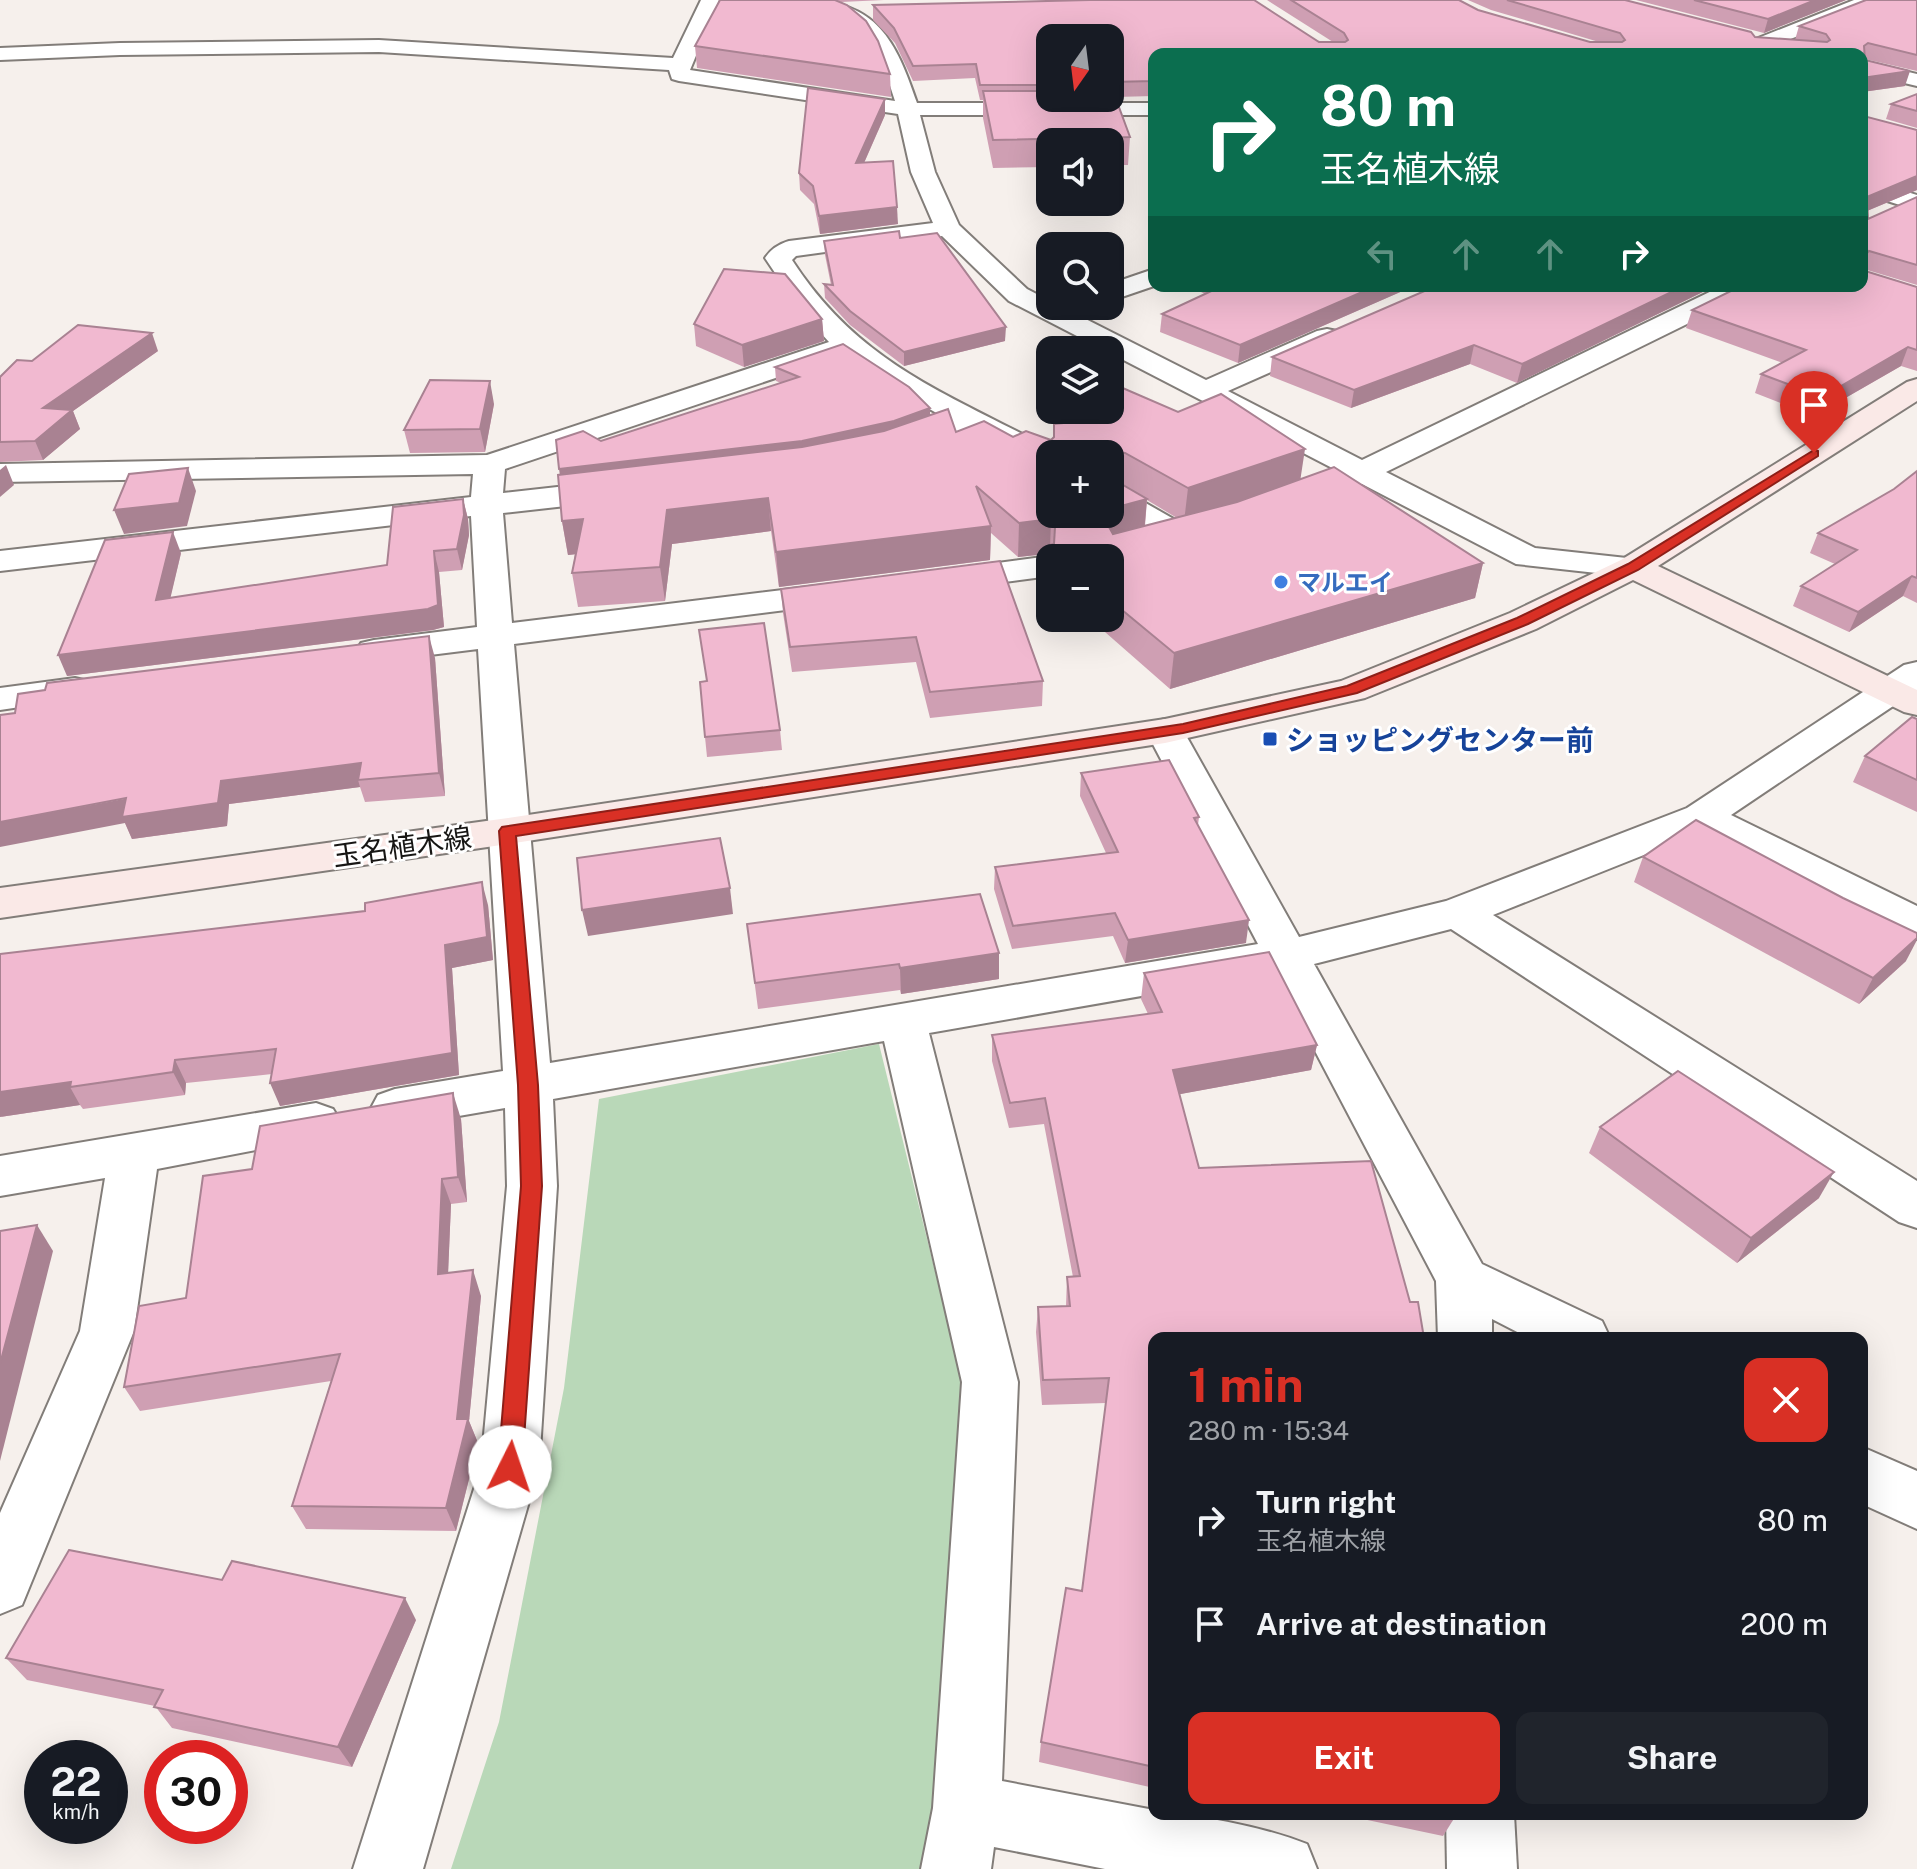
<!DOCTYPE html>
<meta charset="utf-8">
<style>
:root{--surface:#171b24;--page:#20242c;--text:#f1f3f6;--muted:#9ea1a6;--accent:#d93025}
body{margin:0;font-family:"Public Sans","Noto Sans JP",sans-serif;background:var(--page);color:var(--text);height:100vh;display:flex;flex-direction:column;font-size:30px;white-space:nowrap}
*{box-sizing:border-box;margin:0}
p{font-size:26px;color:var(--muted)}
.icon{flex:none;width:44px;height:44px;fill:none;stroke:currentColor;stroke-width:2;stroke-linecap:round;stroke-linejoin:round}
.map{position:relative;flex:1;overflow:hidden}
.panel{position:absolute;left:1148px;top:1332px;width:720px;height:488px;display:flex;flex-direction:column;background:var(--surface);border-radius:16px;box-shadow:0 8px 32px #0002}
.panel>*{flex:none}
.top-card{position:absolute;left:1148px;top:48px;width:720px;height:244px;border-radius:16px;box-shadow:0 8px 32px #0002;background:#0b6e4f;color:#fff;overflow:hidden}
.needle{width:52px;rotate:194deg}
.fabs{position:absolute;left:1036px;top:24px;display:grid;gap:16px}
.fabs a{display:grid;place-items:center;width:88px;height:88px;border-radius:16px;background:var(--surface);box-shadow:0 8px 32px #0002;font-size:40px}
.speed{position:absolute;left:24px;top:1740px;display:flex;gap:16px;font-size:40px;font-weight:700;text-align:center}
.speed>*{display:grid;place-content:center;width:104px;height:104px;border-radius:50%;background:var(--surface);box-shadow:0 8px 32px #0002;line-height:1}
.speed small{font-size:20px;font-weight:400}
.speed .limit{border:12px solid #d22;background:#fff;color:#111}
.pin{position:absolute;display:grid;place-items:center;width:68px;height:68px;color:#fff;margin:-82px -34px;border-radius:50% 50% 50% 0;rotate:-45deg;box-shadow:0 0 8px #0007}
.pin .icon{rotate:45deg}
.me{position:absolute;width:88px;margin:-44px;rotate:4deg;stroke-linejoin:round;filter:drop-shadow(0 0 6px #0008)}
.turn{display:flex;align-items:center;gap:28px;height:168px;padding:0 40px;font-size:36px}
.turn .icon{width:104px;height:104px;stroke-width:2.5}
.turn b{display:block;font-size:56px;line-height:68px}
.lanes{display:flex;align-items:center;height:76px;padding:0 40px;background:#0003;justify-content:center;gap:40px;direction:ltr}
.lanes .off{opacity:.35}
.round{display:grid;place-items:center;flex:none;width:84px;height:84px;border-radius:16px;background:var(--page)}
.head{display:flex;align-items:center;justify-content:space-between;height:136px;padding:0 40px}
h1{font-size:48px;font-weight:700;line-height:60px;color:var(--accent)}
.primary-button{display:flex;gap:16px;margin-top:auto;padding:16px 40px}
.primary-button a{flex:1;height:92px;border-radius:16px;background:var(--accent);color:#fff;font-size:32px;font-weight:700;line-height:92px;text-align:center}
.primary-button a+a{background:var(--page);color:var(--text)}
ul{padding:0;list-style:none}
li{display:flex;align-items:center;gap:24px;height:104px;padding:0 40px}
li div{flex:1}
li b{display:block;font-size:30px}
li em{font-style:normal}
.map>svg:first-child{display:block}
.green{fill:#b9d8b8}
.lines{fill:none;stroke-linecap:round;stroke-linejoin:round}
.street-casing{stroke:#827d79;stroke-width:4}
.secondary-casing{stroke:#827d79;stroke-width:4}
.street{fill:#fff;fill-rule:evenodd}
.secondary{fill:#fae9e7;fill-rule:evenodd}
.wall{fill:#cf9fb3;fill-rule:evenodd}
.shaded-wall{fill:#a98292}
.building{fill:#f1b9d0;stroke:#a98292;stroke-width:2}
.route{fill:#d93025;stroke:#8d1f18;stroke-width:2}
.shop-dot{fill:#3f7fe0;stroke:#fff;stroke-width:3}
.transit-dot{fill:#1a4fb4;stroke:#fff;stroke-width:3}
.labels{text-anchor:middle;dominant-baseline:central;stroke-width:6;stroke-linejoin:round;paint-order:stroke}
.far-shop-label{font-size:24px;font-weight:bold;fill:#366cbe;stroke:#fff;text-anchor:start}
.transit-label{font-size:28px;font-weight:bold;fill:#164399;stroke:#fff;text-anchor:start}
.street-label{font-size:28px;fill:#171614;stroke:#fff}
</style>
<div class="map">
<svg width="1917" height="1869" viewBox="0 0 1917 1869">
<rect width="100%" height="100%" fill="#f6f0ec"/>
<polygon class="green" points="879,1044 968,1405 953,1720 923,1869 451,1869 499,1722 564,1388 599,1099"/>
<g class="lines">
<defs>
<g id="street">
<path d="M701,0h18l-29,70 205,31c-12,-38 -20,-67 -59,-84 -11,-5 -25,-8 -33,-17 74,0 93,41 114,103h237v12h-234l15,57 24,53 68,64 23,12v5h10l146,74 111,-49 10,-2 10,2 4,6 -4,6 -109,48 134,69 360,-174h34l-4,6 -366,180 149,76 110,12 5,7 -5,7 -12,3 -117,-13 -154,-80 -19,6 -11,-2 -5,-7 11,-10 -228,-118v-3h-6l-95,-49 -67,-65 -146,20 -4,4c70,108 161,135 268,194h-10v16l-11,-2 -69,-37c-23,11 -58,30 -83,24l-4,-7 4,-7 60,-22 -63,-36 -40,-28 -339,114 -2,24 117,-13 11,3 5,7 -5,7 -11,3 -117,13 9,110 329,-40 12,3 5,7 -5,7 -12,3 -327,41 36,419 708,-119 -112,-213 5,-8 14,-4 14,4 120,214 147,-36 241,-93 217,-143 13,-3v28l-186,125 186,91v33l-15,-4 -203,-102 -206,82 424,266v47l-18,-6 -448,-293 -137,35 168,300 120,57 8,17h-81l-37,-19v19h-54l-2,-57 -162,-308 -345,60 89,349 -16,399 152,29v4c47,0 109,13 153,30l10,25h-212l-111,-22 -3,22h-70l12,-61 29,-426 -78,-341 -331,58 4,87 -18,281 -116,402h-70l128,-402 26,-281 -2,-78 -110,19 -17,-6 -7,-13 7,-13 17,-6 108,-18 -25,-422 -104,13 -13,-3 -5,-8 5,-8 13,-3 103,-13 -6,-111 -471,55v-20l471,-54 2,-23 -473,8v-18l487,-9 342,-113 -29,-32 -35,-52c6,-9 14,-14 24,-17l144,-18 -22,-51 -13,-58 -219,-33 -7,-2 -3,-9 -290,-18 -259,3 -120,5v-12l120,-5 259,-3 294,18z"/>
<polygon points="1854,0 1880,0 1878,4 1753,54 1725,54 1728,50"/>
<polygon points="1862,61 1917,74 1917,86 1862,73"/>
<polygon points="1862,178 1917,195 1917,207 1903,206 1862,193"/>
<polygon points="1154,269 1154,286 1110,301 1110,284"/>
<path d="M1110,486l11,3 72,41 5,7 -5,7c-28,7 -59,-21 -83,-35z"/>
<polygon points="1050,556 1059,558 1050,558 1050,576 945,590 933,587 928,580 933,573 945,570"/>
<polygon points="75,678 88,681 94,689 88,697 0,710 0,688"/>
<polygon points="316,1103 333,1109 341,1122 333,1135 157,1169 134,1331 22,1605 0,1614 0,1513 80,1331 105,1178 0,1196 0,1156"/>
<polygon points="1862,1447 1917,1471 1917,1529 1862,1504"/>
<polygon points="1446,1814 1514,1814 1517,1869 1447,1869"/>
</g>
<polygon id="secondary" points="1917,379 1917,401 1658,566 1917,690 1917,715 1904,712 1633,580 1536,629 1365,698 1165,743 508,844 0,918 0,888 508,818 1165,719 1341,681 1510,613 1621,560 1907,382"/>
</defs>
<use href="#street" class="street-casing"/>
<use href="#secondary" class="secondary-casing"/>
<use href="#street" class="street"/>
<use href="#secondary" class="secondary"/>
</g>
<g class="wall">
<polygon points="836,0 884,0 841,2"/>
<path d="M1267,0h192l19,10 112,32h9l-108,-32 -23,-10h157l130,37 40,3 4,-14 118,-26v71l-52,-12v1l40,26 -43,6v-38h-708v42l-39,1 15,40 -2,28h-18v-23h-60v25l-57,1 -10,-50v-18h-3l-5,-22 -62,3 -18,-38 -22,-23v-15l460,37zM1050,38h60v60h-60z"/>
<polygon points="1636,0 1846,0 1764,33"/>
<polygon points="695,46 890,74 891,97 697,68"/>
<polygon points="1917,94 1917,128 1886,119 1891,104"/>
<polygon points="885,115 864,163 898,224 820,234 814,204 800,190 799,173"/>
<polygon points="1867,117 1917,130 1917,190 1867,211 1868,219 1917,197 1917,285 1864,269 1863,271 1917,287 1917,371 1901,366 1814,416 1755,393 1761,374 1783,363 1686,328 1692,310 1862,286"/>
<polygon points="900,238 1005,341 904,366 850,325 825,298 824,284 831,285 825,255 824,241"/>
<polygon points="1202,286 1414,286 1238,363 1160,332 1162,314 1205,294 1201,292"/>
<polygon points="1436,286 1715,286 1517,383 1470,364 1351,408 1270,376 1272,357"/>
<polygon points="822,319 824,341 744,367 696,346 694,324"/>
<polygon points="158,351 73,411 80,429 43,460 0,462 0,377 32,361"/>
<path d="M775,367l155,41v7l26,17 95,8 3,-2 3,-22 244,63 182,84 -8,35 -305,91 -81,-71h21v-60h-60v26l-5,-4 1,-26 -28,3 -27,-24 -1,27 -211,27 -8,-56 -99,13 -7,57 -87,6 -6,-34 3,-19 -7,1 -6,-34 39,-80 180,-58 -5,-2zM1147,500l30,18 -32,8z"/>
<polygon points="494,404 485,452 410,453 404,430"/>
<polygon points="1917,471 1917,603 1903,596 1849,632 1793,606 1801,586 1835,564 1810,553 1818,533 1894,489"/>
<polygon points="463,499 468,519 469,535 462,570 439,572 444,627 433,630 67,676 181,553 170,598 387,565"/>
<polygon points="781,589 1043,681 1042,706 930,718 916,662 792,672 783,613"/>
<polygon points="435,658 445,796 365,802 360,787 229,804 227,826 132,839 125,823"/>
<polygon points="1917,719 1917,812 1853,782 1865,756"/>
<polygon points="780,730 782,750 707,757 705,737"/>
<polygon points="1081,773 1199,817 1198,825 1246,943 1125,963 1113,936 1012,949 994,889 995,867 1106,853 1080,796"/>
<polygon points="1643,857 1906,961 1859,1004 1634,882"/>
<polygon points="488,905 493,960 452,968 459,1075 280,1106 272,1074 186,1083 185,1095 83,1109 80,1105 0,1117"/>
<polygon points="747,924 999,979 901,994 900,990 758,1009"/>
<polygon points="1144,973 1317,1045 1311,1070 1180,1094 1154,1338 1154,1788 1039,1762 1041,1742 1082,1591 1106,1403 1042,1405 1036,1332 1038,1307 1066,1306 1067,1277 1073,1277 1044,1124 1009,1128 992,1061 992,1035 1148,1014 1141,999"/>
<polygon points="461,1119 467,1202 451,1204 448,1273 481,1296 469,1421 478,1443 456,1531 306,1529 292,1506 331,1381 140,1411 124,1387 186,1298 252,1169"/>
<polygon points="1600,1127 1819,1198 1737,1263 1589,1153"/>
<polygon points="416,1620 352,1767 172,1728 155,1706 27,1680 6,1658"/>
<polygon points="1339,1814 1455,1814 1455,1817 1443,1836"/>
</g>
<g class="shaded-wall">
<polygon points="1815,0 1846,0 1764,33 1768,19"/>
<polygon points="1910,71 1905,86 1862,92 1862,78"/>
<polygon points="885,99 885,115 856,181 856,163"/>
<polygon points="1917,176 1917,190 1862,213 1867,197"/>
<polygon points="897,207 898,224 820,234 819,216"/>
<polygon points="1376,286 1414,286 1238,363 1240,345"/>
<polygon points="1684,286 1715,286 1517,383 1522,364"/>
<polygon points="822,319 824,341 744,367 742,345"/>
<polygon points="1006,327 1005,341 904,366 904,352"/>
<polygon points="152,333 158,351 73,411 80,429 43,460 35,441 43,408"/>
<polygon points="1474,345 1470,364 1351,408 1354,390"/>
<polygon points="1908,347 1901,366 1814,416 1822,397"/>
<polygon points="490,381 494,404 485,452 480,429"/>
<polygon points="930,408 930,422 804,455 561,483 559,469"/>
<polygon points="1305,449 1300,482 1184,522 1188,488"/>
<polygon points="6,465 14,485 0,497 0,470"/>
<polygon points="188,468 196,491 187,526 124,534 114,510"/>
<polygon points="768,498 771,531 672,544 665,601 660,567 667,510"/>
<polygon points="463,499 468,519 469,535 462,570 457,549"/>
<polygon points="1147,499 1144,533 1085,548 1081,526 1087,514 1110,514 1110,509"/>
<polygon points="583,519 589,553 568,555 562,521"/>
<polygon points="1051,519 1050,549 1046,546 1046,554 1018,557 1019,523"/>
<polygon points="991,526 990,560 779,587 776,552"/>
<polygon points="173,532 181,553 165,621 156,600"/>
<polygon points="434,551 439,572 444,627 433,630 67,676 58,655 428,609"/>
<polygon points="1483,563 1475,598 1170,689 1174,653"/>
<polygon points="1912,576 1903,596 1849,632 1858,612"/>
<polygon points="429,636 435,658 445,796 439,773"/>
<polygon points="361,763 358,780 360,787 229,804 227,826 132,839 125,823 0,847 0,822 221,781"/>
<polygon points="482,882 488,905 493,960 452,968 459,1075 280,1106 270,1083 445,945"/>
<polygon points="730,888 733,914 588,936 582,910"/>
<polygon points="1249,920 1246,943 1125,963 1128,940"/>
<polygon points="1917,938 1917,940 1906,961 1859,1004 1873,978"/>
<polygon points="999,953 999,979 901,994 900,968"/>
<polygon points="1317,1045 1311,1070 1170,1096 1173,1070"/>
<polygon points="175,1060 186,1083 185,1095 173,1072"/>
<polygon points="71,1082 70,1087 80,1105 0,1117 0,1092"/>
<polygon points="453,1093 461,1119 467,1202 458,1177"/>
<polygon points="1834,1172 1819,1198 1737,1263 1751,1238"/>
<polygon points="442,1179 451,1204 447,1299 438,1274"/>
<polygon points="37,1225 53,1251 0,1461 0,1364"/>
<polygon points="473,1270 481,1296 469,1421 478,1443 456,1531 446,1508 457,1419"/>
<polygon points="405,1598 416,1620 352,1767 338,1747"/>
</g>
<g class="building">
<polygon points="720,0 835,0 847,5 866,21 878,41 890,74 695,46"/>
<polygon points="1090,0 1254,0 1319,42 1345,42 1348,40 1344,33 1291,0 1459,0 1478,10 1590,42 1622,42 1625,40 1620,33 1507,0 1625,0 1751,32 1755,37 1827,42 1830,40 1826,34 1799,26 1866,0 1917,0 1917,55 1868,43 1864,46 1865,60 1910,71 1862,78 1862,54 1154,54 1154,81 1110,82 1110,38 1050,38 1050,85 980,85 976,64 913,66 894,28 873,5"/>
<polygon points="1694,0 1815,0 1768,19"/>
<polygon points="808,88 885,99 856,163 893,161 897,207 819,216 813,186 799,173"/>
<polygon points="983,91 1050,91 1050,98 1110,98 1110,91 1113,91 1130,137 993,140"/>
<polygon points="1917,94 1917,111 1891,104"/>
<polygon points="1865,114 1867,117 1917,130 1917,176 1867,197 1868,219 1917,197 1917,265 1869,251 1866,254 1866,265 1862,267 1862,115"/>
<polygon points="899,231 900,238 937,233 1006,327 904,352 850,311 824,284 833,285 824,241"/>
<polygon points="724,269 785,274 822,319 742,345 694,324"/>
<polygon points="1862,270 1917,287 1917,350 1908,347 1822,397 1761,374 1806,350 1692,310 1741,286 1862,286"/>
<polygon points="1222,286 1376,286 1240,345 1162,314"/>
<polygon points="1436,286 1684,286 1522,364 1474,345 1354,390 1272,357"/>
<polygon points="78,325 152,333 43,408 72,410 35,441 0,442 0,377 17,360 32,361"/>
<polygon points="843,344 909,387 930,408 894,421 802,441 559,469 556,440 583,431 601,441 799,377 775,367"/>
<polygon points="430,380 490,381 480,429 404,430"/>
<polygon points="1118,386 1178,412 1221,394 1305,449 1188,488 1125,453 1110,451 1111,478 1147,499 1110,509 1110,454 1050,454 1050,514 1088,514 1081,526 1109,527 1113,534 1237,502 1334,467 1483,563 1174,653 1110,600 1110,558 1061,558 1046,546 1054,544 1055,527 1063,526 1063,522 1051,519 1019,523 976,486 991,526 776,552 768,498 667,510 660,567 572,573 583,519 562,521 558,475 802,447 884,431 948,409 956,432 984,421 1013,437 1026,431 1051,440 1054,437 1054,424 1064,423 1057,416 1069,410 1110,410 1110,390"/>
<polygon points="188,468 179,503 114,510 129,474"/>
<polygon points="1917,471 1917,578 1912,576 1858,612 1801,586 1857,550 1818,533 1894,489"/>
<polygon points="463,499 464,515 457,549 434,551 438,605 428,609 58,655 105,540 173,532 156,600 387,565 393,507"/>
<polygon points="1000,561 1043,681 930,692 916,637 790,647 781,589"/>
<polygon points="764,623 780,730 705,737 700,682 707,681 699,630"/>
<polygon points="429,636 439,773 358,780 361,763 221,781 218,803 122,817 126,798 0,822 0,715 15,713 18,694 45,690 47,683"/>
<polygon points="1912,717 1917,719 1917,780 1865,756"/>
<polygon points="1169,760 1199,817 1194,818 1249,920 1128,940 1115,913 1013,926 995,867 1118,852 1081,773"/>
<polygon points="1696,820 1843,898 1917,933 1917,938 1873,978 1643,857"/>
<polygon points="720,838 730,888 582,910 577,858"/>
<polygon points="482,882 487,937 445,945 452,1053 270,1083 276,1049 175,1060 173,1072 70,1087 71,1082 0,1092 0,954 365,911 365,903"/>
<polygon points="980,894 999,953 900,968 899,964 755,983 747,924"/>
<polygon points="1269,952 1317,1045 1173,1070 1199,1168 1371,1161 1410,1302 1418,1302 1424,1338 1154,1338 1154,1767 1041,1742 1066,1588 1082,1591 1109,1378 1043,1380 1038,1307 1070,1306 1067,1277 1080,1276 1045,1098 1010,1103 992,1035 1162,1012 1144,973"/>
<polygon points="1678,1071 1834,1172 1751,1238 1600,1127"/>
<polygon points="453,1093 458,1177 442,1179 438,1274 473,1270 457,1419 468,1419 446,1508 292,1506 340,1354 124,1387 139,1306 186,1298 203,1176 252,1169 260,1126"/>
<polygon points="37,1225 0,1364 0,1231"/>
<polygon points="69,1550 222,1580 232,1561 405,1598 338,1747 154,1707 163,1690 6,1658"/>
</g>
<polygon class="route" points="1814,450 1818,451 1818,456 1638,570 1528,624 1357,693 1183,733 516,836 538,1085 542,1186 522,1467 519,1475 510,1478 502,1475 498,1467 521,1186 518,1085 499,831 502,827 1183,724 1347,686 1517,618 1628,564"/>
<circle class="shop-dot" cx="1281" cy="582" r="8"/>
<rect class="transit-dot" x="1262" y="731" width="16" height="16" rx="4"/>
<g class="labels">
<g class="far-shop-label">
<text x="1297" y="582">マルエイ</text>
</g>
<g class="transit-label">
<text x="1286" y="739">ショッピングセンター前</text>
</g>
<g class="street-label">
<text transform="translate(402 846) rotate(-8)">玉名植木線</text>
</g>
</g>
</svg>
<div class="fabs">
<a><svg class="needle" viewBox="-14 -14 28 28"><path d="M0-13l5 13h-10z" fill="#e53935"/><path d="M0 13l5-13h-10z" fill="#9ea1a6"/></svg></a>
<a><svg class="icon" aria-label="sound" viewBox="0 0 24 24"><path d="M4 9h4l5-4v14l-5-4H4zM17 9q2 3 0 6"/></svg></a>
<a><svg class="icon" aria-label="search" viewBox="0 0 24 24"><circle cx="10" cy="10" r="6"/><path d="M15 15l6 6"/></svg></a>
<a><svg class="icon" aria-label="layers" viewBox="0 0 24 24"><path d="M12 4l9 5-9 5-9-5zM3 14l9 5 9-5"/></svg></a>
<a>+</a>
<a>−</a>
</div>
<div class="speed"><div>22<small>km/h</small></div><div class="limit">30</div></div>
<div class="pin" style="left:1814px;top:453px;background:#d93025"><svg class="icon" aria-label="arrive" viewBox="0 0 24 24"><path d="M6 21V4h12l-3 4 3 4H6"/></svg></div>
<svg class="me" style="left:510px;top:1467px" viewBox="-20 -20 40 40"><circle r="19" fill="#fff"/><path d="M0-13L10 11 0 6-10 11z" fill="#d93025"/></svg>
<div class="top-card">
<div class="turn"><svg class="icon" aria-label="right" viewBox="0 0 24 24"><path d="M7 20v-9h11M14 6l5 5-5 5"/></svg><div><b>80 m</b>玉名植木線</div></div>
<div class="lanes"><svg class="icon off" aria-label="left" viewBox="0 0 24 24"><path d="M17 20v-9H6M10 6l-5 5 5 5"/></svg><svg class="icon off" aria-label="ahead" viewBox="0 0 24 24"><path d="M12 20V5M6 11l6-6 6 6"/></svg><svg class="icon off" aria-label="ahead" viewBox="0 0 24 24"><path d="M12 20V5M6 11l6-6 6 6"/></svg><svg class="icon" aria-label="right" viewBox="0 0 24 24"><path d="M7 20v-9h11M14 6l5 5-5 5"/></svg></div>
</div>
<section class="panel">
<div class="head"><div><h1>1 min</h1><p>280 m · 15:34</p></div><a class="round" style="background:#d93025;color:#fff"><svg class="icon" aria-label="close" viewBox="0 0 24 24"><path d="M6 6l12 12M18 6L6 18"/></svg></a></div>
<ul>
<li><svg class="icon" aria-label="right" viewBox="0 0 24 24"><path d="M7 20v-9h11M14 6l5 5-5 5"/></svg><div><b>Turn right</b><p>玉名植木線</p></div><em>80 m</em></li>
<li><svg class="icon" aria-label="arrive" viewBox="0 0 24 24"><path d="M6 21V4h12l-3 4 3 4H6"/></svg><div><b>Arrive at destination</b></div><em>200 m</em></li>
</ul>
<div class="primary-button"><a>Exit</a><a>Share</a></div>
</section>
</div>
